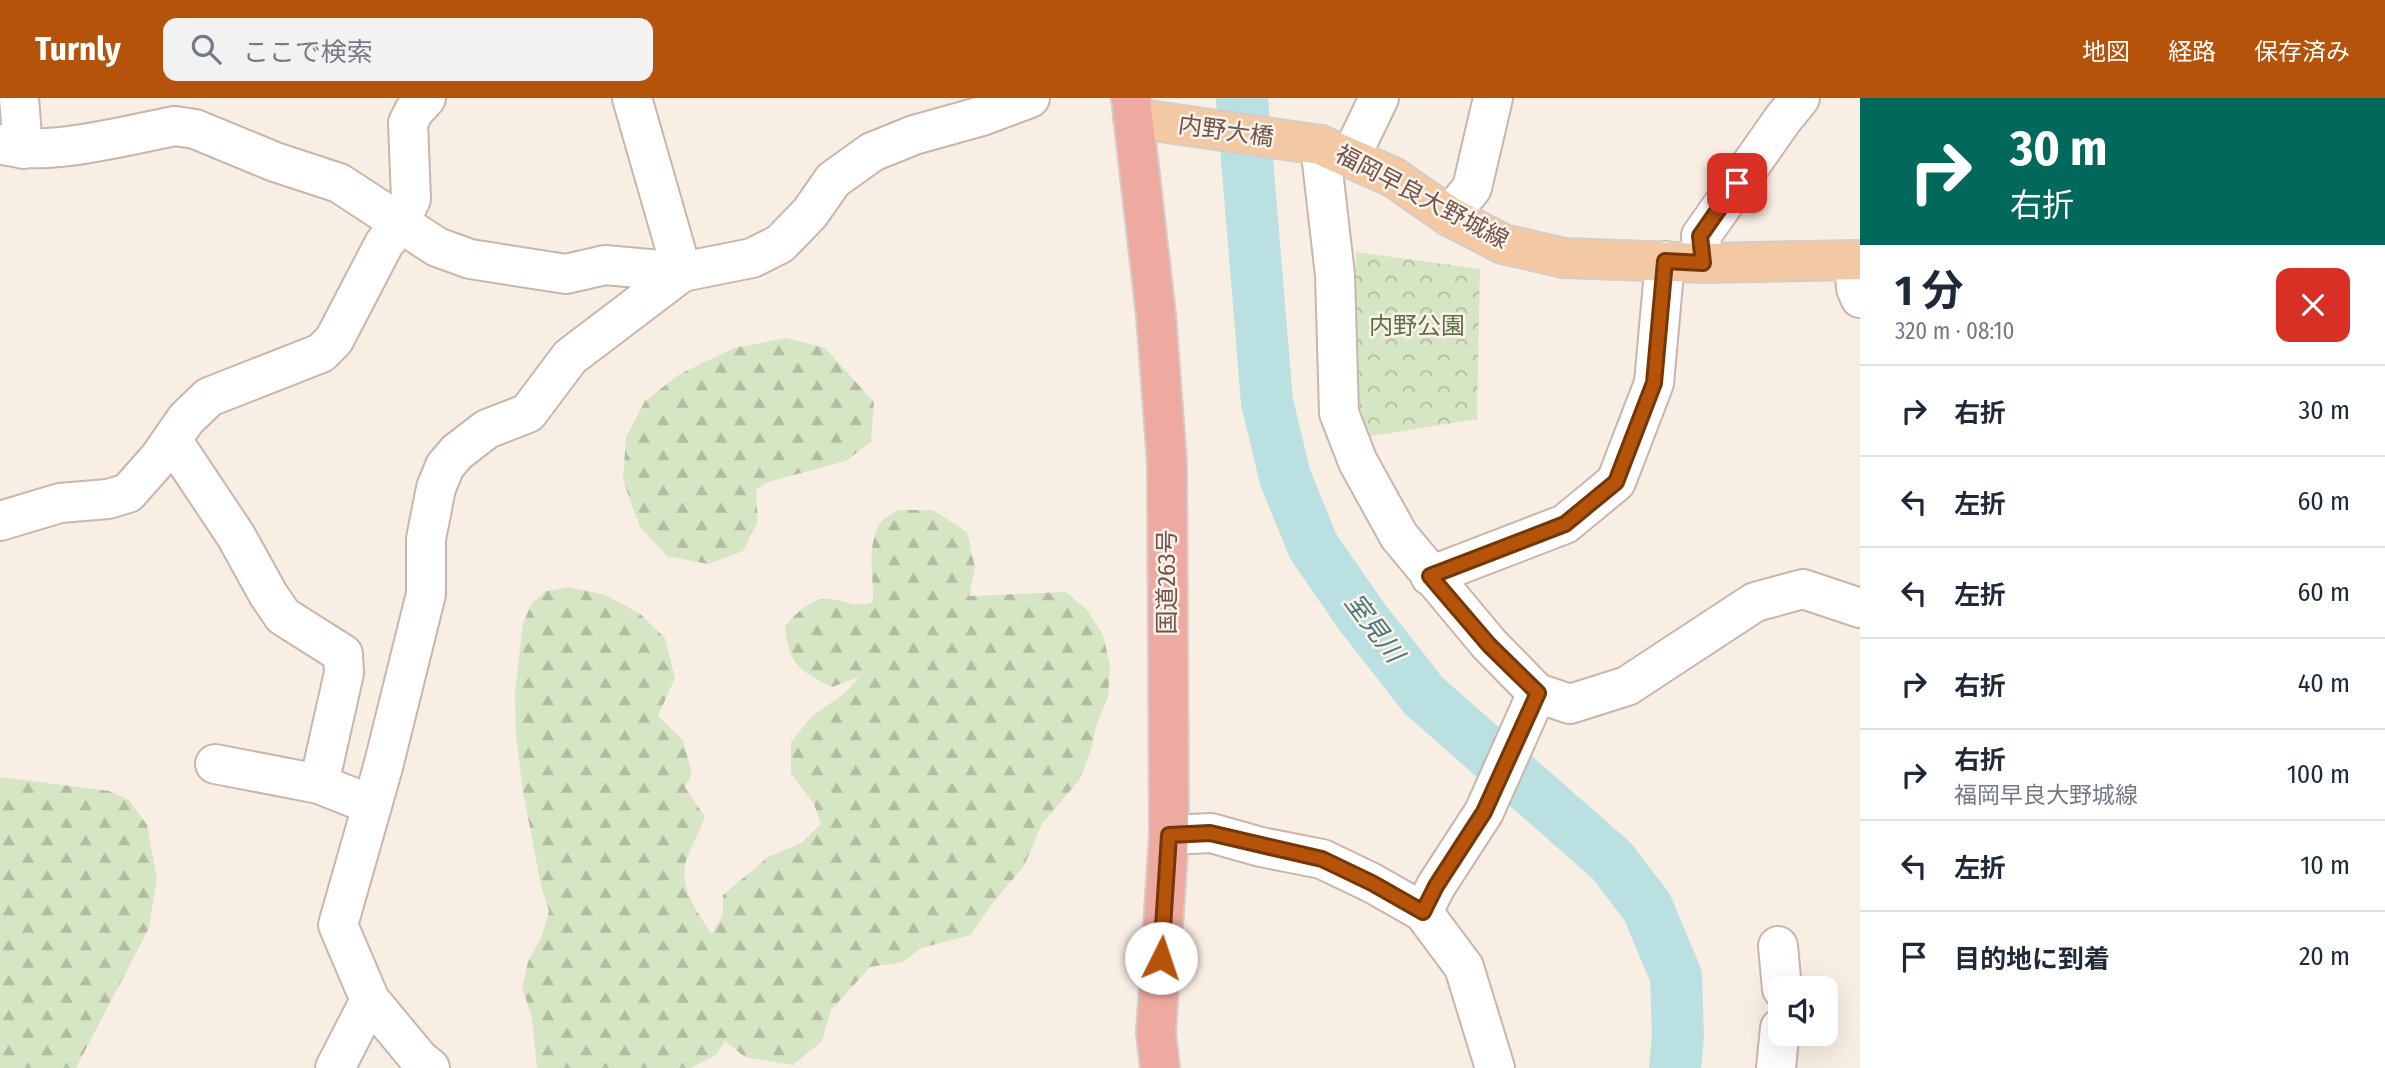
<!DOCTYPE html>
<html lang="ja">
<meta charset="utf-8">
<style>
:root{--surface:#fff;--page:#f2f2f3;--text:#1f2937;--muted:#747a83;--line:#e0e1e3;--accent:#b45309}
body{margin:0;font-family:"Fira Sans Condensed","Noto Sans JP",sans-serif;background:var(--page);color:var(--text);height:100vh;display:flex;flex-direction:column;font-size:26px;white-space:nowrap}
*{box-sizing:border-box;margin:0}
p{font-size:23px;color:var(--muted)}
.icon{flex:none;width:38px;height:38px;fill:none;stroke:currentColor;stroke-width:2;stroke-linecap:round;stroke-linejoin:round}
.map{position:relative;flex:1;overflow:hidden}
.panel{display:flex;flex-direction:column;background:var(--surface);width:525px}
.panel>*{flex:none}
.hud{background:#00695c;color:#fff;overflow:hidden}
.controls{position:absolute;left:1768px;top:878px;display:grid;gap:14px}
.controls a{display:grid;place-items:center;width:70px;height:70px;border-radius:14px;background:var(--surface);box-shadow:0 7px 28px #0002;font-size:35px}
.pin{position:absolute;display:grid;place-items:center;width:60px;height:60px;color:#fff;margin:-30px;border-radius:14px;box-shadow:0 4px 10px #0006}
.me{position:absolute;width:77px;margin:-38px;rotate:4deg;stroke-linejoin:round;filter:drop-shadow(0 0 5px #0008)}
.turn{display:flex;align-items:center;gap:24px;height:147px;padding:0 35px;font-size:32px}
.turn .icon{width:91px;height:91px;stroke-width:2.5}
.turn b{display:block;font-size:49px;line-height:60px}
.round{display:grid;place-items:center;flex:none;width:74px;height:74px;border-radius:14px;background:var(--page)}
.head{display:flex;align-items:center;justify-content:space-between;height:119px;padding:0 35px}
h1{font-size:42px;font-weight:700;line-height:52px}
ul{padding:0;list-style:none}
li{display:flex;align-items:center;gap:21px;height:91px;padding:0 35px;border-top:2px solid var(--line)}
li div{flex:1}
li b{display:block;font-size:26px}
li em{font-style:normal}
header{display:flex;align-items:center;gap:42px;box-sizing:border-box;height:98px;padding:0 35px;background:var(--accent);color:#fff}
header strong{font-size:33px}
nav{display:flex;gap:38px;margin-inline-start:auto;font-size:24px}
.search{width:490px;height:63px;background:var(--page);display:flex;align-items:center;gap:18px;box-sizing:border-box;padding:0 24px;border-radius:14px;color:var(--muted);font-size:26px}
main{display:flex;flex:1;min-height:0}
.map>svg:first-child{display:block}
.forest{fill:url(#forest-firs)}
.park{fill:url(#park-crowns)}
.lines{fill:none;stroke-linecap:round;stroke-linejoin:round}
.river{stroke:#bae0e1;stroke-width:52}
.minor-casing{stroke:#c9b5ab;stroke-width:42}
.major-casing{stroke:#d4ccc9;stroke-width:42}
.highway-casing{stroke:#d4ccc9;stroke-width:42}
.minor{stroke:#fff;stroke-width:38}
.major{stroke:#f2c9a2;stroke-width:38}
.highway{stroke:#eeaaa0;stroke-width:38}
.route-casing{stroke:#753606;stroke-width:18}
.route{stroke:#b45309;stroke-width:12}
.labels{text-anchor:middle;dominant-baseline:central;stroke-width:5;stroke-linejoin:round;paint-order:stroke}
.street-label{font-size:24px;fill:#6f544c;stroke:#fdf2e9}
.park-label{font-size:24px;fill:#5a7345;stroke:#fdf2e9}
.water-label{font-size:26px;font-style:italic;fill:#45787a;stroke:#fdf2e9}
</style>
<header>
<strong>Turnly</strong>
<div class="search"><svg class="icon" aria-label="search" viewBox="0 0 24 24"><circle cx="10" cy="10" r="6"/><path d="M15 15l6 6"/></svg>ここで検索</div>
<nav><a>地図</a><a>経路</a><a>保存済み</a></nav>
</header>
<main>
<div class="map">
<svg width="1860" height="970" viewBox="0 0 1860 970">
<defs>
<pattern id="forest-firs" width="22" height="20" patternUnits="userSpaceOnUse" patternTransform="scale(1.75)"><rect width="22" height="20" fill="#d6e5c4"/><path d="M5 1l3.5 6h-7zM16 11l3.5 6h-7z" fill="#b2bca1"/></pattern>
<pattern id="park-crowns" width="20" height="18" patternUnits="userSpaceOnUse" patternTransform="scale(1.75)"><rect width="20" height="18" fill="#d6e5c4"/><path d="M2 6a3 3 0 1 1 6 0M12 15a3 3 0 1 1 6 0" fill="none" stroke="#b2bca1"/></pattern>
</defs>
<rect width="100%" height="100%" fill="#f9eee3"/>
<g class="forest">
<polygon points="786,240 825,250 874,304 871,343 846,363 768,384 756,392 758,423 743,453 708,466 667,458 640,429 623,382 626,339 645,303 680,276 734,250"/>
<path d="M898,412h35l34,22 8,36 -6,28 97,-4 21,18 16,25 7,30 -2,32 -12,29 -4,21 -12,32 -38,45 -18,42 -33,39 -20,30 -50,13 -18,14 -33,5 -39,43 -9,31 -29,24 -48,-8 -20,-16 -10,15 -25,12h-153l-5,-51 -10,-29 6,-26 14,-26 7,-25 -8,-26 -18,-93 -7,-56 -1,-44 8,-69 9,-20 14,-12 23,-4 36,8 34,18 26,25 10,40 -17,38 25,24 9,34 -7,13 20,30c-5,14 -13,27 -18,41 -10,28 10,54 25,76l11,-20v-19l45,-38 33,-14 20,-19 -7,-20 -23,-31v-31l20,-25 35,-25 13,-15 -27,10c-33,-16 -43,-22 -47,-61 13,-14 29,-32 51,-26 17,4 18,7 37,2 1,-24 -7,-56 7,-79 4,-5 12,-9 18,-13z"/>
<polygon points="0,679 109,693 129,702 147,727 157,780 149,830 76,970 0,970"/>
</g>
<polygon class="park" points="1356,154 1480,171 1477,321 1366,339 1355,285"/>
<g class="lines">
<polyline class="river" points="1242,0 1267,304 1285,379 1313,448 1362,519 1424,598 1612,763 1647,809 1676,878 1678,938 1675,970"/>
<defs>
<g id="minor">
<polyline points="19,0 23,51"/>
<polyline points="632,0 682,174"/>
<path d="M0,46c44,14 127,-9 175,-18l20,3 80,33 64,21 98,64 33,12 96,15 39,-9 77,7 70,-14 28,-14 30,-31 23,-33 39,-28 42,-17 68,-19 48,-18"/>
<polyline points="1320,47 1335,177 1339,315 1358,364 1399,438 1489,546 1537,595 1570,606 1627,588 1755,504 1803,491 1860,510"/>
<polyline points="1350,60 1379,0"/>
<polyline points="1449,118 1472,90 1493,0"/>
<polyline points="1854,162 1856,190 1860,200"/>
<polyline points="1703,165 1701,138 1783,21 1800,0"/>
<polyline points="172,342 236,438 268,496 283,518 343,556 344,575 319,686 372,707"/>
<polyline points="0,423 60,405 108,401 128,395 159,360 186,321 209,299 321,255 334,242 384,146 399,126 411,101 408,25 414,13 426,0"/>
<polyline points="1430,478 1565,426 1616,384 1654,285 1665,163"/>
<polyline points="215,666 319,686"/>
<polyline points="1169,737 1211,735 1261,749 1322,761 1372,785 1423,814 1436,788 1484,714 1537,595"/>
<polyline points="1423,814 1464,869 1495,970"/>
<polyline points="1778,848 1782,891"/>
<polyline points="335,970 370,902"/>
<polyline points="430,970 419,961 370,902 338,827 383,669 426,496 426,441 436,390 445,368 457,354 487,331 528,315 570,259 682,174"/>
<polyline points="1776,970 1780,930"/>
</g>
<polyline id="major" points="1133,20 1320,47 1393,79 1449,118 1503,146 1564,160 1703,165 1860,162"/>
<polyline id="highway" points="1131,0 1156,217 1167,365 1169,737 1156,934 1160,970"/>
</defs>
<use href="#minor" class="minor-casing"/>
<use href="#major" class="major-casing"/>
<use href="#highway" class="highway-casing"/>
<use href="#minor" class="minor"/>
<use href="#major" class="major"/>
<use href="#highway" class="highway"/>
</g>
<g class="lines">
<defs>
<polyline id="route" points="1161,860 1169,737 1210,735 1322,761 1372,785 1423,814 1436,788 1484,714 1538,595 1489,547 1430,478 1565,426 1616,384 1654,285 1665,163 1703,165 1700,138 1737,85"/>
</defs>
<use href="#route" class="route-casing"/>
<use href="#route" class="route"/>
</g>
<g class="labels">
<g class="street-label">
<text transform="translate(1226 33) rotate(8)">内野大橋</text>
<text transform="translate(1422 99) rotate(28)">福岡早良大野城線</text>
<text transform="translate(1167 484) rotate(-90)">国道263号</text>
</g>
<g class="park-label">
<text x="1417" y="228">内野公園</text>
</g>
<g class="water-label">
<text transform="translate(1374 530) rotate(53)">室見川</text>
</g>
</g>
</svg>
<div class="controls">
<a><svg class="icon" aria-label="sound" viewBox="0 0 24 24"><path d="M4 9h4l5-4v14l-5-4H4zM17 9q2 3 0 6"/></svg></a>
</div>
<div class="pin" style="left:1737px;top:85px;background:#d93025"><svg class="icon" aria-label="arrive" viewBox="0 0 24 24"><path d="M6 21V4h12l-3 4 3 4H6"/></svg></div>
<svg class="me" style="left:1161px;top:860px" viewBox="-20 -20 40 40"><circle r="19" fill="#fff"/><path d="M0-13L10 11 0 6-10 11z" fill="#b45309"/></svg>
</div>
<section class="panel">
<div class="hud">
<div class="turn"><svg class="icon" aria-label="right" viewBox="0 0 24 24"><path d="M7 20v-9h11M14 6l5 5-5 5"/></svg><div><b>30 m</b>右折</div></div>
</div>
<div class="head"><div><h1>1 分</h1><p>320 m · 08:10</p></div><a class="round" style="background:#d93025;color:#fff"><svg class="icon" aria-label="close" viewBox="0 0 24 24"><path d="M6 6l12 12M18 6L6 18"/></svg></a></div>
<ul>
<li><svg class="icon" aria-label="right" viewBox="0 0 24 24"><path d="M7 20v-9h11M14 6l5 5-5 5"/></svg><div><b>右折</b></div><em>30 m</em></li>
<li><svg class="icon" aria-label="left" viewBox="0 0 24 24"><path d="M17 20v-9H6M10 6l-5 5 5 5"/></svg><div><b>左折</b></div><em>60 m</em></li>
<li><svg class="icon" aria-label="left" viewBox="0 0 24 24"><path d="M17 20v-9H6M10 6l-5 5 5 5"/></svg><div><b>左折</b></div><em>60 m</em></li>
<li><svg class="icon" aria-label="right" viewBox="0 0 24 24"><path d="M7 20v-9h11M14 6l5 5-5 5"/></svg><div><b>右折</b></div><em>40 m</em></li>
<li><svg class="icon" aria-label="right" viewBox="0 0 24 24"><path d="M7 20v-9h11M14 6l5 5-5 5"/></svg><div><b>右折</b><p>福岡早良大野城線</p></div><em>100 m</em></li>
<li><svg class="icon" aria-label="left" viewBox="0 0 24 24"><path d="M17 20v-9H6M10 6l-5 5 5 5"/></svg><div><b>左折</b></div><em>10 m</em></li>
<li><svg class="icon" aria-label="arrive" viewBox="0 0 24 24"><path d="M6 21V4h12l-3 4 3 4H6"/></svg><div><b>目的地に到着</b></div><em>20 m</em></li>
</ul>
</section>
</main>
